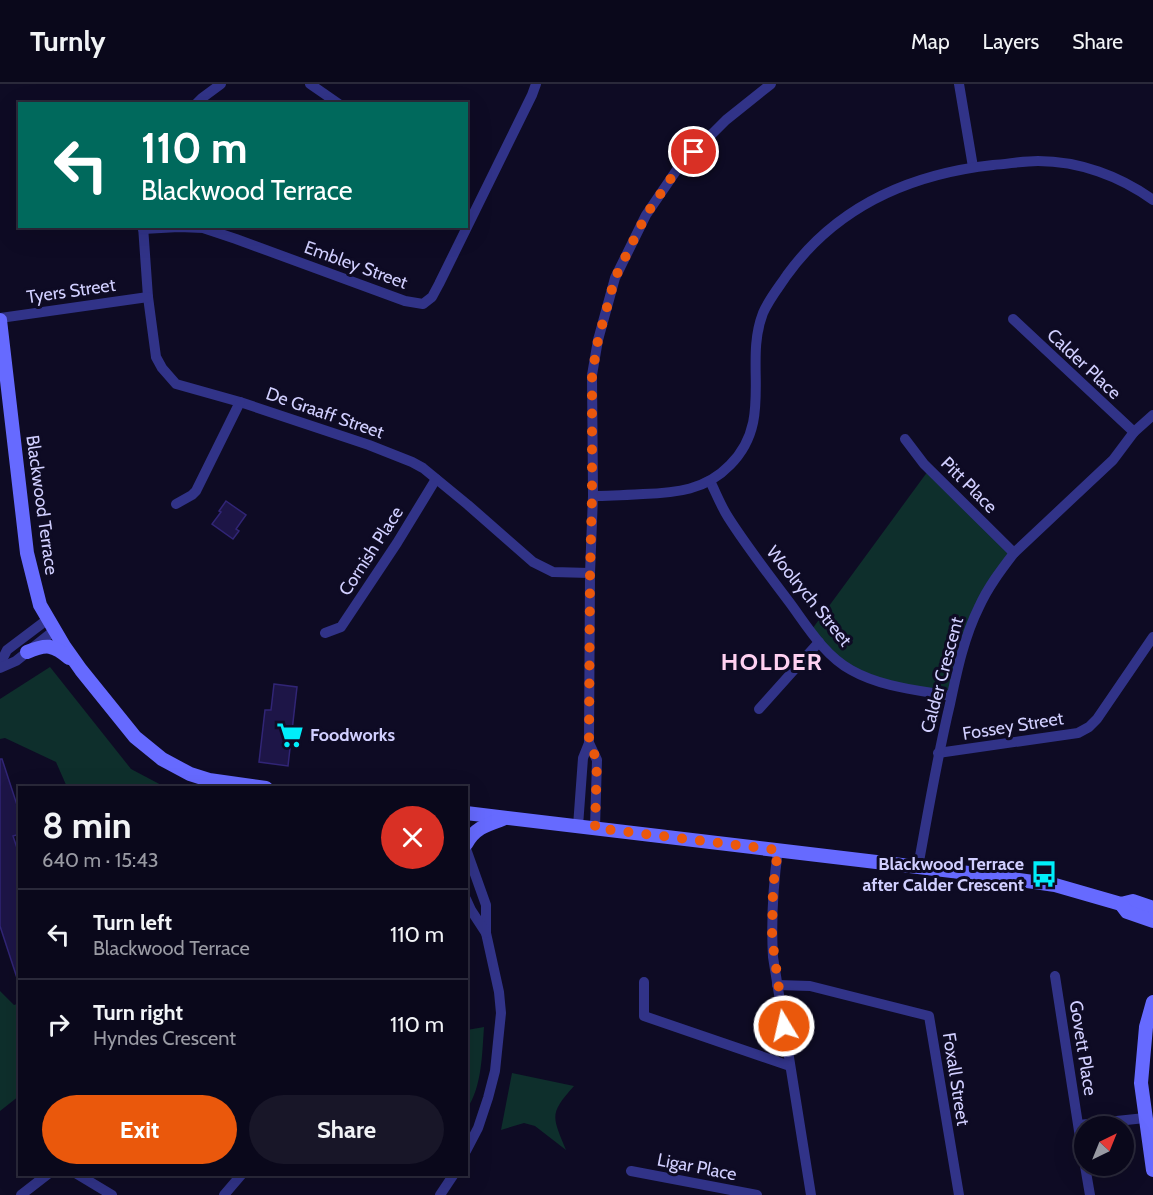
<!DOCTYPE html>
<meta charset="utf-8">
<style>
:root{--surface:#0a081b;--page:#181628;--text:#f1f3f6;--muted:#999aa3;--line:#2a293a;--accent:#ea580c}
body{margin:0;font-family:Cabin,sans-serif;background:var(--page);color:var(--text);height:100vh;display:flex;flex-direction:column;font-size:22px;white-space:nowrap}
*{box-sizing:border-box;margin:0}
p{font-size:20px;color:var(--muted)}
.icon{flex:none;width:33px;height:33px;fill:none;stroke:currentColor;stroke-width:2;stroke-linecap:round;stroke-linejoin:round}
.map{position:relative;flex:1;overflow:hidden}
.drawer{position:absolute;left:18px;top:702px;width:450px;height:390px;display:flex;flex-direction:column;background:var(--surface);border-radius:0px;box-shadow:0 6px 24px #0002,0 0 0 2px var(--line)}
.drawer>*{flex:none}
.guide{position:absolute;left:18px;top:18px;width:450px;height:126px;border-radius:0px;box-shadow:0 6px 24px #0002,0 0 0 2px var(--line);background:#00695c;color:#fff;overflow:hidden}
.needle{width:39px;rotate:43deg}
.controls{position:absolute;left:1074px;top:1032px;display:grid;gap:12px}
.controls a{display:grid;place-items:center;width:60px;height:60px;border-radius:50%;background:var(--surface);box-shadow:0 6px 24px #0002,0 0 0 2px var(--line);font-size:30px}
.pin{position:absolute;display:grid;place-items:center;width:51px;height:51px;color:#fff;margin:-26px;border:3px solid #fff;border-radius:50%;box-shadow:0 2px 6px #0007}
.me{position:absolute;width:66px;margin:-33px;rotate:351deg;stroke-linejoin:round;filter:drop-shadow(0 0 4px #0008)}
.turn{display:flex;align-items:center;gap:21px;height:126px;padding:0 24px;font-size:27px}
.turn .icon{width:78px;height:78px;stroke-width:2.5}
.turn b{display:block;font-size:42px;line-height:51px}
.round{display:grid;place-items:center;flex:none;width:63px;height:63px;border-radius:32px;background:var(--page)}
.headline{display:flex;align-items:center;justify-content:space-between;height:102px;padding:0 24px}
h1{font-size:36px;font-weight:700;line-height:45px}
.action{display:flex;gap:12px;margin-top:auto;padding:12px 24px}
.action a{flex:1;height:69px;border-radius:36px;background:var(--accent);color:#fff;font-size:24px;font-weight:700;line-height:69px;text-align:center}
.action a+a{background:var(--page);color:var(--text)}
ul{padding:0;list-style:none}
li{display:flex;align-items:center;gap:18px;height:90px;padding:0 24px;border-top:2px solid var(--line)}
li div{flex:1}
li b{display:block;font-size:22px}
li em{font-style:normal}
header{display:flex;align-items:center;gap:36px;box-sizing:border-box;height:84px;padding:0 30px;background:var(--surface);border-bottom:2px solid var(--line)}
header strong{font-size:28px}
nav{display:flex;gap:33px;margin-inline-start:auto;font-size:21px}
.map>svg:first-child{display:block}
.green{fill:#0e2f2c}
.building{fill:#1d1547;stroke:#312576;stroke-width:1.5}
.lines{fill:none;stroke-linecap:round;stroke-linejoin:round}
.street{stroke:#313388;stroke-width:10}
.secondary{stroke:#666aff;stroke-width:14}
.route{stroke:#ea580c;stroke-width:10;stroke-dasharray:0 18}
.labels{text-anchor:middle;dominant-baseline:central;stroke-width:6;stroke-linejoin:round;paint-order:stroke}
.street-label{font-size:18px;fill:#d1cfff;stroke:#0e0b24}
.poi-label{font-size:18px;font-weight:bold;fill:#d1cfff;stroke:#0e0b24;text-anchor:start}
.district-label{font-size:24px;font-weight:bold;letter-spacing:1.5px;fill:#ffd1f1;stroke:#0e0b24}
</style>
<header>
<strong>Turnly</strong>
<nav><a>Map</a><a>Layers</a><a>Share</a></nav>
</header>
<div class="map">
<svg width="1153" height="1111" viewBox="0 0 1153 1111">
<rect width="100%" height="100%" fill="#0e0b24"/>
<g class="green">
<polygon points="928,387 1010,469 974,531 949,611 858,594 810,548"/>
<polygon points="50,583 131,685 165,703 67,703 56,678 5,654 0,655 0,615"/>
<polygon points="0,907 14,921 20,919 19,1012 0,1027"/>
<path d="M484,943c-2,28 -2,59 -17,82v-79z"/>
<path d="M512,989l62,13c-25,28 -22,30 -8,64l-31,-24 -11,-3 -23,7z"/>
</g>
<g class="building">
<polygon points="226,417 246,431 236,445 239,447 233,455 212,440 221,428 219,427"/>
<polygon points="274,600 297,603 288,682 259,678 265,626 271,626"/>
<polygon points="0,675 2,675 20,730 20,750 13,752 20,773 20,897 18,897 0,842"/>
</g>
<g class="lines">
<g class="street">
<polyline points="310,0 339,20"/>
<polyline points="959,0 973,83"/>
<polyline points="196,20 202,14 221,0"/>
<polyline points="143,142 148,213 156,273 162,284 176,300 240,318 369,361 412,378 423,384 468,421 533,478 553,488 590,489"/>
<polyline points="143,145 179,143 203,144 236,155 405,217 423,220 432,213 439,200 532,11 536,0"/>
<polyline points="0,234 148,213"/>
<polyline points="1013,235 1134,348"/>
<polyline points="905,355 924,380 1014,469"/>
<path d="M710,397c6,12 11,25 18,36 19,30 41,58 62,86 17,23 34,52 61,67 30,17 66,20 100,26"/>
<path d="M593,412c16,0 33,-1 50,-2 33,-1 63,-4 87,-29 45,-45 13,-101 33,-152 6,-14 16,-26 24,-38 50,-69 124,-101 206,-110 15,-1 30,-4 45,-4 41,0 82,15 115,39"/>
<polyline points="176,420 192,411 196,407 240,318"/>
<polyline points="325,549 341,543 397,459 436,395"/>
<polyline points="0,580 7,566 48,535"/>
<polyline points="0,584 16,577 55,546"/>
<polyline points="759,625 819,558"/>
<polyline points="589,659 597,676 595,744"/>
<polyline points="938,669 1078,649 1089,643 1097,635 1153,553"/>
<polyline points="578,742 583,674 589,659 590,489 593,412 592,291 598,256 615,194 646,131 678,84 726,36 771,0"/>
<polyline points="466,765 486,821 486,849 499,908 501,929 495,987 488,1014 478,1044 466,1067"/>
<path d="M778,766c-5,36 -7,71 -5,107l38,238"/>
<path d="M918,783c10,-54 19,-109 32,-163 7,-33 14,-67 29,-97 9,-20 22,-37 35,-54l99,-93 21,-28 19,-17"/>
<polyline points="466,815 471,826 486,849"/>
<polyline points="1055,892 1084,1079"/>
<polyline points="644,898 644,932 790,982"/>
<polyline points="777,901 810,902 929,932 959,1111"/>
<polyline points="1079,1041 1145,1034"/>
<polyline points="1085,1082 1090,1111"/>
<polyline points="631,1087 757,1111"/>
<polyline points="77,1090 112,1111"/>
<polyline points="21,1111 48,1090"/>
<polyline points="224,1111 242,1090"/>
<polyline points="440,1111 454,1090"/>
</g>
<g class="secondary">
<polyline points="0,236 27,469 40,521 64,562 81,586 135,653 162,675 190,690 209,696 266,704"/>
<path d="M27,568c19,-8 26,-8 42,6"/>
<polyline points="466,729 977,790 1055,801 1121,820 1133,817 1153,824"/>
<path d="M466,760c9,-16 20,-19 37,-25"/>
<polyline points="1121,820 1127,828 1153,837"/>
<polyline points="1153,918 1146,943 1141,999 1153,1086"/>
</g>
</g>
<g class="lines">
<polyline class="route" points="694,68 678,84 646,131 615,194 598,256 592,291 592,412 590,489 589,659 597,676 595,744 778,766 773,803 772,854 784,942"/>
</g>
<defs>
<symbol id="supermarket-bare" viewBox="-9 -9 18 18"><path d="M-6-5.5h2.5l.6 2H6L4.5 2H-2.5L-4.4-4H-6ZM-1.5 3.2a1.3 1.3 0 1 0 .1 0ZM3 3.2a1.3 1.3 0 1 0 .1 0Z" fill="#00eefa" stroke="#0e0b24" stroke-width="2.5" paint-order="stroke"/></symbol>
<symbol id="bus-bare" viewBox="-9 -9 18 18"><path d="M-5-6H5V4H4V6H2V4H-2V6H-4V4H-5ZM-3.5-4V0h7V-4ZM-3.5 1.2v1.5H-2V1.2ZM2 1.2v1.5H3.5V1.2Z" fill="#00eefa" stroke="#0e0b24" stroke-width="2.5" paint-order="stroke"/></symbol>
</defs>
<g fill-rule="evenodd">
<use href="#supermarket-bare" x="271" y="632" width="38" height="38"/>
<use href="#bus-bare" x="1025" y="771" width="38" height="38"/>
</g>
<g class="labels">
<g class="street-label">
<text transform="translate(356 181) rotate(20)">Embley Street</text>
<text transform="translate(71 207) rotate(-8)">Tyers Street</text>
<text transform="translate(1084 280) rotate(43)">Calder Place</text>
<text transform="translate(325 329) rotate(19)">De Graaff Street</text>
<text transform="translate(969 401) rotate(45)">Pitt Place</text>
<text transform="translate(42 421) rotate(82)">Blackwood Terrace</text>
<text transform="translate(371 467) rotate(-57)">Cornish Place</text>
<text transform="translate(809 512) rotate(51)">Woolrych Street</text>
<text transform="translate(942 591) rotate(-75)">Calder Crescent</text>
<text transform="translate(1013 642) rotate(-9)">Fossey Street</text>
<text transform="translate(1083 964) rotate(81)">Govett Place</text>
<text transform="translate(956 995) rotate(81)">Foxall Street</text>
<text transform="translate(697 1083) rotate(11)">Ligar Place</text>
</g>
<g class="poi-label">
<text x="310" y="651">Foodworks</text>
<text x="1024" y="780" text-anchor="end">Blackwood Terrace<tspan x="1024" dy="21">after Calder Crescent</tspan></text>
</g>
<g class="district-label">
<text x="772" y="577">HOLDER</text>
</g>
</g>
</svg>
<div class="controls">
<a><svg class="needle" viewBox="-14 -14 28 28"><path d="M0-13l5 13h-10z" fill="#e53935"/><path d="M0 13l5-13h-10z" fill="#999aa3"/></svg></a>
</div>
<div class="pin" style="left:694px;top:68px;background:#d93025"><svg class="icon" aria-label="arrive" viewBox="0 0 24 24"><path d="M6 21V4h12l-3 4 3 4H6"/></svg></div>
<svg class="me" style="left:784px;top:942px" viewBox="-20 -20 40 40"><circle r="17" fill="#ea580c" stroke="#fff" stroke-width="3"/><path d="M0-11L8 9 0 5-8 9z" fill="#fff"/></svg>
<div class="guide">
<div class="turn"><svg class="icon" aria-label="left" viewBox="0 0 24 24"><path d="M17 20v-9H6M10 6l-5 5 5 5"/></svg><div><b>110 m</b>Blackwood Terrace</div></div>
</div>
<section class="drawer">
<div class="headline"><div><h1>8 min</h1><p>640 m · 15:43</p></div><a class="round" style="background:#d93025;color:#fff"><svg class="icon" aria-label="close" viewBox="0 0 24 24"><path d="M6 6l12 12M18 6L6 18"/></svg></a></div>
<ul>
<li><svg class="icon" aria-label="left" viewBox="0 0 24 24"><path d="M17 20v-9H6M10 6l-5 5 5 5"/></svg><div><b>Turn left</b><p>Blackwood Terrace</p></div><em>110 m</em></li>
<li><svg class="icon" aria-label="right" viewBox="0 0 24 24"><path d="M7 20v-9h11M14 6l5 5-5 5"/></svg><div><b>Turn right</b><p>Hyndes Crescent</p></div><em>110 m</em></li>
</ul>
<div class="action"><a>Exit</a><a>Share</a></div>
</section>
</div>
